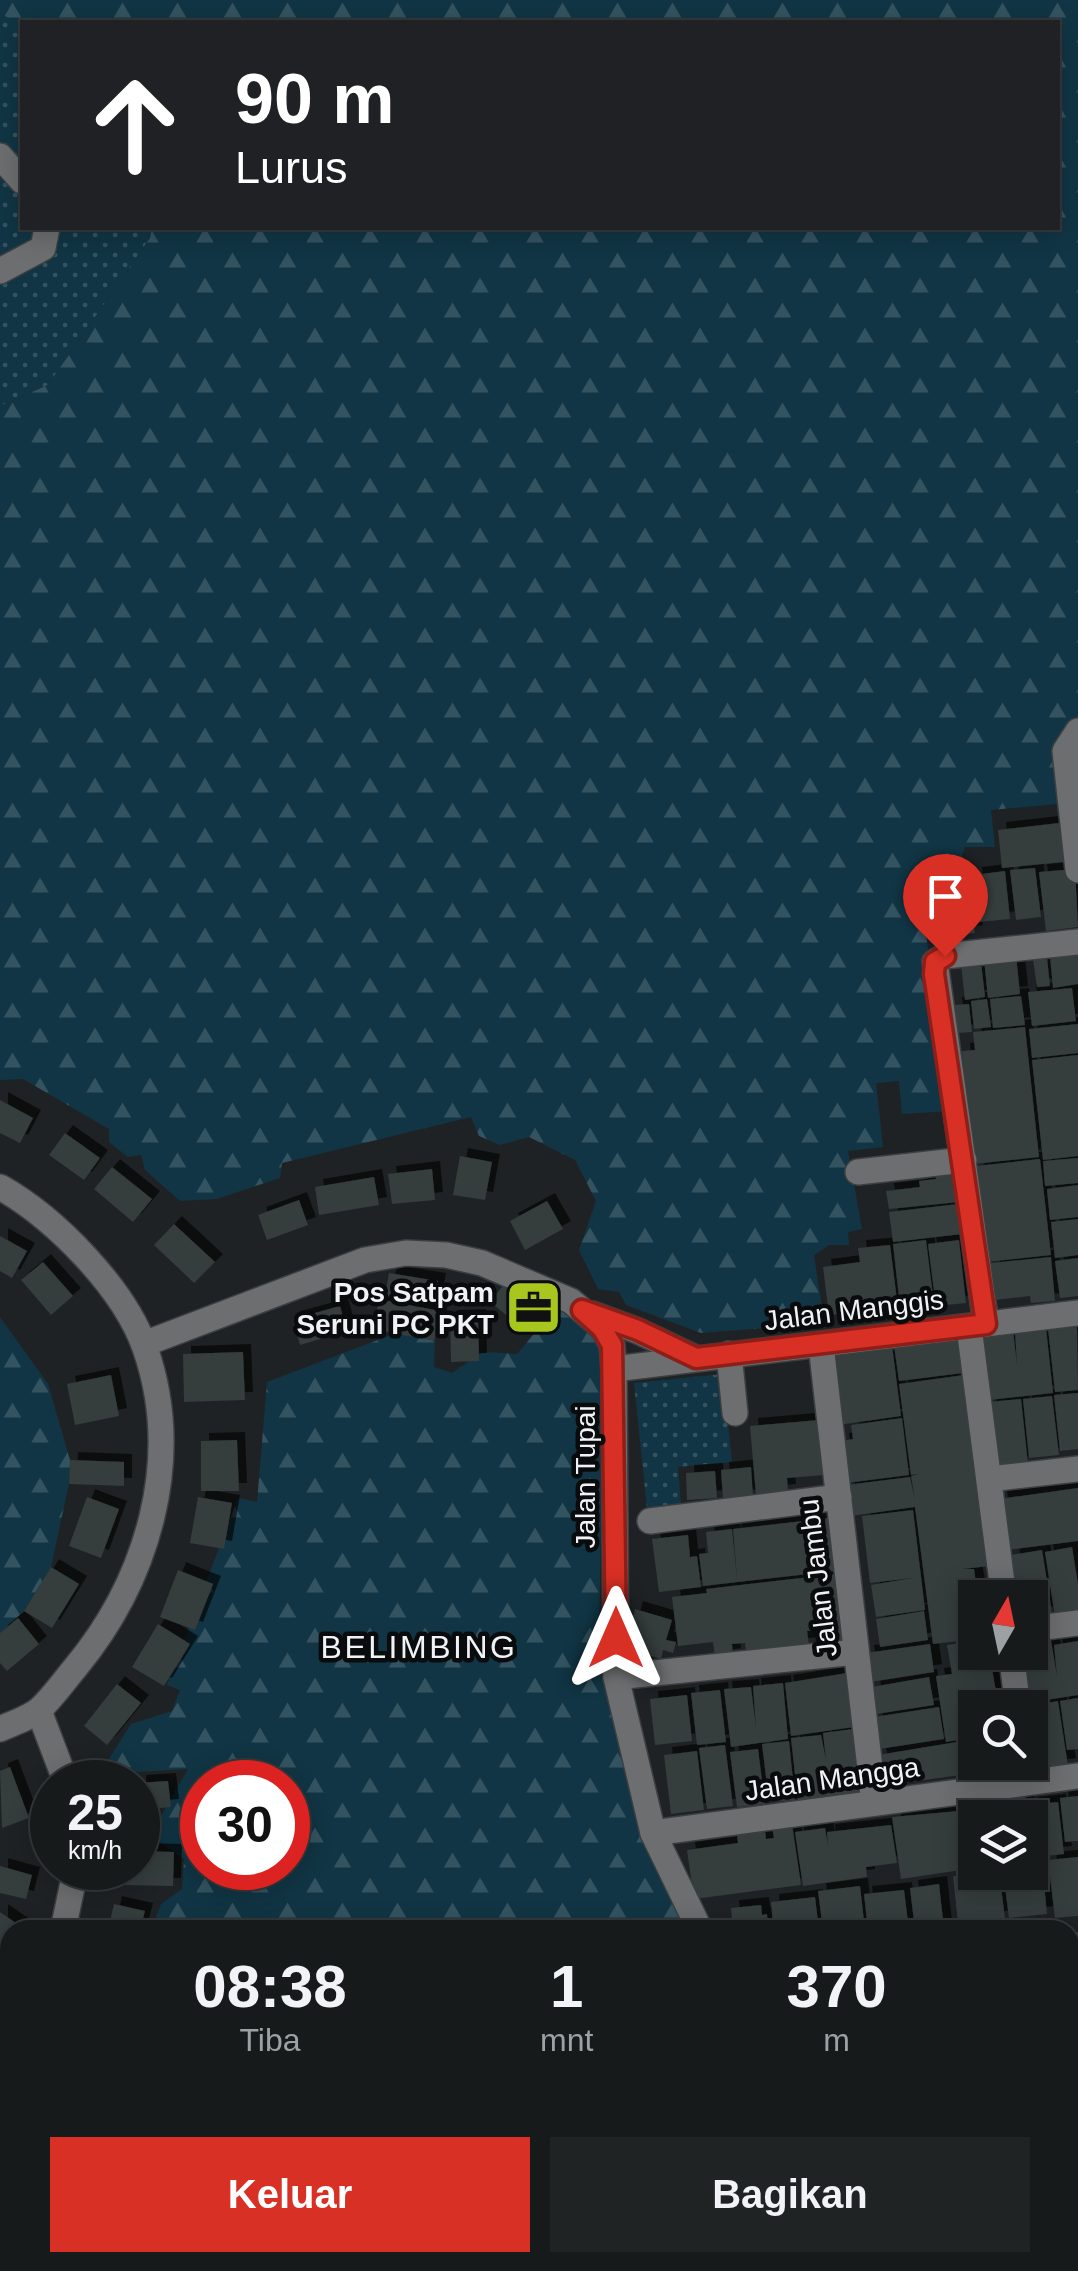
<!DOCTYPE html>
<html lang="id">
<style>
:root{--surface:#161a1b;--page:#1f2324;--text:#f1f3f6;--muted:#9ea1a3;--line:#35383a;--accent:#d93025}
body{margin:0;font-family:Arial,sans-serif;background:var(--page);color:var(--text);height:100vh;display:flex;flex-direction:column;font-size:38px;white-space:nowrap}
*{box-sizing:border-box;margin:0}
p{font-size:32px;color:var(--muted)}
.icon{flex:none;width:55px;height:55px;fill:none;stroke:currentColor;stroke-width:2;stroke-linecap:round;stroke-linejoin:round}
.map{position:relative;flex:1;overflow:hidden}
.side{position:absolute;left:0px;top:1920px;width:1080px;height:352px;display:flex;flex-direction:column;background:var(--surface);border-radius:30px 30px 0 0;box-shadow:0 5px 25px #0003,0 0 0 2px var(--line)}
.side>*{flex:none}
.banner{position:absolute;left:20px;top:20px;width:1040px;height:210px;border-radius:0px;box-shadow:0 5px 25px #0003,0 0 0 2px var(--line);background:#202124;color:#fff;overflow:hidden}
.needle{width:65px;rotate:9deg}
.fabs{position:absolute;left:958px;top:1580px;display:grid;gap:20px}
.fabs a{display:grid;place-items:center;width:90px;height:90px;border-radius:0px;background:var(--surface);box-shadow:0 5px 25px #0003,0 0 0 2px var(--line);font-size:50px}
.speed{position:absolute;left:30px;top:1760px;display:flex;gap:20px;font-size:50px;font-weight:700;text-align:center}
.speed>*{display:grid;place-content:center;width:130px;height:130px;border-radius:50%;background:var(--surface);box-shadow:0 5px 25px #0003,0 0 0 2px var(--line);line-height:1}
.speed small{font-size:25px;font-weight:400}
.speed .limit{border:15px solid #d22;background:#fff;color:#111}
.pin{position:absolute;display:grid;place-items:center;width:85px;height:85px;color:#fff;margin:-102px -42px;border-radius:50% 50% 50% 0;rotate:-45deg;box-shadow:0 0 10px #0007}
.pin .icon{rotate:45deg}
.me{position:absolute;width:110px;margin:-55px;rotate:0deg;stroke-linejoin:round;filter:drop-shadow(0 0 8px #0008)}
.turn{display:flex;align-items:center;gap:35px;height:210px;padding:0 50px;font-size:45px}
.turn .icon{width:130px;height:130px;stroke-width:2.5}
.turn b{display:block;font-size:70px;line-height:85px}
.eta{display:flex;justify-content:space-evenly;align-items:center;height:170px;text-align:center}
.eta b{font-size:60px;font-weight:700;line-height:70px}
.cta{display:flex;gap:20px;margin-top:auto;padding:20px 50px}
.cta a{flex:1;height:115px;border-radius:0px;background:var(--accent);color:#fff;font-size:40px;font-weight:700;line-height:115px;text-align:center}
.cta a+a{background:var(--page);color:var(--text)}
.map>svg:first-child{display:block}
.grass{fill:url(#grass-dots)}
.forest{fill:url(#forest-firs);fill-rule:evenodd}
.building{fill:#363c3d;filter:url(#shadow)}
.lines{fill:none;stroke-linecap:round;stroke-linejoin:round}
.minor-casing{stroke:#3b3f41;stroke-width:28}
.minor{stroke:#6c6e6f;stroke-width:25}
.route-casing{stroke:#8d1f18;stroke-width:25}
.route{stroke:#d93025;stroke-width:18}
.labels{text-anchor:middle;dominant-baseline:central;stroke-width:9;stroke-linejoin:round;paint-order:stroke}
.poi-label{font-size:28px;font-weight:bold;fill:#f0f3f5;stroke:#090b0c;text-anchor:end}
.street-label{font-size:28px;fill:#f0f3f5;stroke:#090b0c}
.quarter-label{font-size:32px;letter-spacing:2.5px;fill:#f0f3f5;stroke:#090b0c}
</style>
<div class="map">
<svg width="1078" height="2271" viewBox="0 0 1078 2271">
<defs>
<pattern id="grass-dots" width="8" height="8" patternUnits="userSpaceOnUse" patternTransform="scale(2.5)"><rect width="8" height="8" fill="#113544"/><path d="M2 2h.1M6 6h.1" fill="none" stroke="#345360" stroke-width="1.8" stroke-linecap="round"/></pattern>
<pattern id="forest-firs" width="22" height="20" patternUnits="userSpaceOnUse" patternTransform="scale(2.5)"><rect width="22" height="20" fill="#113544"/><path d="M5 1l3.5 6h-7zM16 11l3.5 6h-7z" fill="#345360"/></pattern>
<filter id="shadow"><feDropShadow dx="8" dy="-8" stdDeviation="0" flood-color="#0009"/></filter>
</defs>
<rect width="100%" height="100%" fill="#1e2224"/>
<g class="grass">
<polygon points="0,13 22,26 22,228 152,228 150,238 48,385 0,406"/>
<polygon points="723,1374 732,1462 678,1467 681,1504 647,1508 634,1383"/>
</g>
<g class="forest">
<polygon points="0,0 1078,0 1078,726 1056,754 1058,804 991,810 995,847 965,847 961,858 937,863 919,882 950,1111 902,1114 899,1081 876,1083 883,1147 848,1151 862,1229 848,1232 849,1245 829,1245 814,1255 824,1323 701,1333 626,1305 619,1292 598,1289 579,1250 596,1201 575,1160 529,1137 500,1145 479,1136 471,1117 282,1163 280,1178 216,1199 180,1201 145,1170 141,1155 128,1157 109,1142 109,1129 23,1079 0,1080 0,406 48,385 150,238 152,228 1058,228 1058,22 22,22 22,26 0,13"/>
<path d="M551,1300l40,26 9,23 3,43 -4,249 47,206 45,83h-540l10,-26 21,-15 2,-30 -24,-17 1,-26 27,-47 -52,3 -15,10h-15l-1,-17 26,-41 41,-13 8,-21 -13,-5 71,-187 19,4 10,-120 153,-58 15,10 -1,33 18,6 31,-21 34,2 16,-19zM202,1782h86v86h-86z"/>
<polygon points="0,1317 48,1384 70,1460 69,1484 51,1567 24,1611 0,1633"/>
<polygon points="10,2138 10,2262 379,2263 378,2271 0,2271 0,2145"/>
<polygon points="744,2263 869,2263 874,2271 752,2271"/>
</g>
<g class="building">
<polygon points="1068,822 1073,861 1002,868 998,830"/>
<polygon points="1035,868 1041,917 1016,920 1010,870"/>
<polygon points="1075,869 1078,927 1046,931 1039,872"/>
<polygon points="1005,871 1010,919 979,922 974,875"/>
<polygon points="970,885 975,933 948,936 943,888"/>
<polygon points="1078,948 1078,984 1053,988 1050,956"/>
<polygon points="1016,955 1020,994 988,998 984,959"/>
<polygon points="1047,958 1050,986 1037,987 1033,959"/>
<polygon points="981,962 985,997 965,1000 961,964"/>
<polygon points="1072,988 1076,1021 1032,1026 1028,992"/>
<polygon points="1021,996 1025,1025 993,1028 990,999"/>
<polygon points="987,999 991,1027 974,1029 971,1001"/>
<polygon points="969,1004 972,1032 957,1033 954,1005"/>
<polygon points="1078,1024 1078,1053 1032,1058 1029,1029"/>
<polygon points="1025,1027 1039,1157 974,1164 962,1051 975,1050 973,1032"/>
<polygon points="1078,1055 1078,1156 1043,1160 1032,1060"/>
<polygon points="0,1100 33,1118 20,1143 0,1133"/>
<polygon points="65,1133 100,1158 84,1180 49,1155"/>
<polygon points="460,1156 492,1162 485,1200 453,1195"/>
<polygon points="1078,1158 1078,1183 1045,1186 1043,1161"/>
<polygon points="1040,1159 1051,1255 986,1262 976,1166"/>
<polygon points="112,1167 152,1199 133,1222 94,1189"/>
<polygon points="432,1169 435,1200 392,1204 388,1174"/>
<polygon points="955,1171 959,1202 889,1209 886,1191 920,1187 919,1181 936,1179 935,1173"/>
<polygon points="374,1177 379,1205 319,1215 315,1187"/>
<polygon points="1078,1185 1078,1217 1050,1220 1047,1189"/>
<polygon points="299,1200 308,1225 267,1240 258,1215"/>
<polygon points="547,1201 563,1229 525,1250 510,1221"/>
<polygon points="958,1204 962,1234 893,1242 889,1212"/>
<polygon points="1078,1219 1078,1255 1055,1258 1051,1222"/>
<polygon points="174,1224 215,1262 194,1283 154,1245"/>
<polygon points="0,1236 27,1251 12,1278 0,1271"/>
<polygon points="926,1240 935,1312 901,1315 893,1244"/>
<polygon points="959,1240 966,1303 936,1306 928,1244"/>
<polygon points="890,1245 898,1308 829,1315 823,1267 860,1262 858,1248"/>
<polygon points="1051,1257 1055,1301 1031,1303 1030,1296 995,1300 991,1263"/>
<polygon points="1078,1258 1078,1296 1060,1298 1055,1261"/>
<polygon points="43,1262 73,1296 51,1315 21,1280"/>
<polygon points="389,1273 438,1281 434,1305 385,1296"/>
<polygon points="508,1279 547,1310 529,1333 490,1302"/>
<polygon points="379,1299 440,1311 434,1341 373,1329"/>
<polygon points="340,1306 347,1331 300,1345 293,1319"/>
<polygon points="478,1317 479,1361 451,1362 450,1318"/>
<polygon points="1077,1325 1078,1390 1055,1392 1048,1328"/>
<polygon points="1046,1328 1053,1393 989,1400 982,1333 1013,1330 1017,1365 1015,1331"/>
<polygon points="958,1336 963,1373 899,1381 894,1345"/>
<polygon points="892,1345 901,1416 838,1425 829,1354"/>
<polygon points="243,1352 245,1400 184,1402 183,1354"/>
<polygon points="111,1375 119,1416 75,1425 67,1384"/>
<polygon points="964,1375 990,1566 962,1569 974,1569 978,1598 975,1598 975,1639 933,1644 915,1507 850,1516 846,1485 910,1477 915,1500 911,1476 918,1474 911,1475 899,1384"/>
<polygon points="1078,1393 1078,1449 1060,1451 1054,1395"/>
<polygon points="1052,1396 1059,1455 1029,1458 1023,1399"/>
<polygon points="1021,1399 1028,1464 995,1467 988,1402"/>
<polygon points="902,1418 909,1475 846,1483 841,1441 853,1439 851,1425"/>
<polygon points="819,1420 824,1475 787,1478 788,1492 756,1495 750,1426"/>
<polygon points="237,1440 239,1491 201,1491 201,1441"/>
<polygon points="70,1460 124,1462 124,1486 69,1484"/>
<polygon points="751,1467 753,1497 723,1499 721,1470"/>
<polygon points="715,1471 717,1498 687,1500 686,1473"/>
<polygon points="1078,1488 1078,1541 1006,1550 999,1499"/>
<polygon points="87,1497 119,1509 101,1558 69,1546"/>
<polygon points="198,1497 232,1503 224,1549 190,1543"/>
<polygon points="913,1510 925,1610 876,1617 871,1585 912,1578 870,1583 862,1516"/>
<polygon points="829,1518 835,1571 703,1586 699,1554 708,1553 706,1532 732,1529 737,1578 733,1529"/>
<polygon points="688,1535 690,1557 697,1556 701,1587 659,1592 652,1539"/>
<polygon points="1072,1547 1078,1584 1078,1613 1055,1617 1045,1552"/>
<polygon points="1042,1550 1052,1613 1030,1617 1030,1598 1018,1598 1011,1555"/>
<polygon points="51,1567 79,1584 52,1628 24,1611"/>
<polygon points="178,1570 213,1584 195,1630 160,1617"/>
<polygon points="837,1574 845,1640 820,1643 818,1630 807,1631 809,1645 746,1652 745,1643 732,1644 733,1656 715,1659 713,1642 678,1646 672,1597 707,1593 706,1589"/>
<polygon points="635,1609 672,1620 666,1640 676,1642 673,1653 663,1650 661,1659 624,1648"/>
<polygon points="924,1611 928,1640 880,1647 876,1619"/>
<polygon points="18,1618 39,1644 7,1671 0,1663 0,1633"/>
<polygon points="158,1624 190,1644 164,1686 132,1667"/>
<polygon points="1050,1635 1057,1676 1054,1645 1078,1641 1078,1695 1027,1703 1019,1652 1030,1652 1030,1638"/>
<polygon points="975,1641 975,1652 989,1652 999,1708 975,1708 975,1737 946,1742 936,1676 952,1674 947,1645"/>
<polygon points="930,1644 934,1672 870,1682 866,1653"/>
<polygon points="847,1673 854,1727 791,1736 785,1683"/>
<polygon points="929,1677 934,1705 876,1714 872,1687"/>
<polygon points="783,1683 788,1739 731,1747 724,1689 751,1687 756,1728 753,1686"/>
<polygon points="117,1684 141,1703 107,1745 84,1726"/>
<polygon points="720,1690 726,1742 697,1745 691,1693"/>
<polygon points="687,1695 692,1741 655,1745 650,1699"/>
<polygon points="1078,1698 1078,1749 1067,1750 1060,1701"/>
<polygon points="1058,1701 1068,1766 1039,1770 1030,1706"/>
<polygon points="939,1707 944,1739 879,1749 874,1717"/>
<polygon points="853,1729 861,1793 798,1801 791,1738 821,1735 826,1760 823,1733"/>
<polygon points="975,1739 975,1762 1008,1762 1009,1768 883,1786 878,1755"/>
<polygon points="789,1741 795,1800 769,1802 762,1744"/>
<polygon points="725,1745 733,1806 707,1809 699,1748"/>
<polygon points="758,1749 765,1804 737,1807 730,1752"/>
<polygon points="697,1751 704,1810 671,1814 664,1755"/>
<polygon points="10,1767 29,1818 2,1828 0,1771"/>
<polygon points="168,1781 171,1807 138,1810 138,1783"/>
<polygon points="1025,1793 1028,1818 996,1818 996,1811 1008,1810 1006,1796"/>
<polygon points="1078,1796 1078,1841 1065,1842 1060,1798"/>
<polygon points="991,1799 994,1818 975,1818 975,1868 901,1879 892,1817 959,1811 958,1803"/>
<polygon points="1058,1802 1064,1854 1035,1857 1029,1805"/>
<polygon points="792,1824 801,1885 694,1899 687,1850 738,1843 737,1835 765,1831 766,1839 774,1838 772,1827"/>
<polygon points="891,1825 897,1863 866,1867 867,1877 803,1886 795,1832 825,1828 828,1845 827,1832"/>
<polygon points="138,1851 174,1852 173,1886 123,1885 123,1868 138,1868"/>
<polygon points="1078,1857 1078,1916 1055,1918 1048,1860"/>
<polygon points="1042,1864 1047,1914 1009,1918 1003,1872 1030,1872 1030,1865"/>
<polygon points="0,1866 32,1875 26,1899 0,1893"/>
<polygon points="999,1872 1005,1918 958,1923 953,1876"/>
<polygon points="939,1884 944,1929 915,1930 910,1888"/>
<polygon points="860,1886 865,1930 823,1930 818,1891"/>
<polygon points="904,1890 909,1930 868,1930 864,1894"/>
<polygon points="815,1897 819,1930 780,1930 779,1925 773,1925 771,1902"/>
<polygon points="114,1904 145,1911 140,1930 108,1930"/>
<polygon points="761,1905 762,1915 767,1914 768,1930 728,1930 727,1919 732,1918 731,1908"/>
<polygon points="0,1912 26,1930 10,1930 10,1950 0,1965"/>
<polygon points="1078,1958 1078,2026 1070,2027 1070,1959"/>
<polygon points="1078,2033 1078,2067 1076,2067 1071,2034"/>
<polygon points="1072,2061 1077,2096 1070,2096 1070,2062"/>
<polygon points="0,2078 10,2094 10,2104 0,2110"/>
<polygon points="1078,2135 1078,2185 1070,2187 1070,2136"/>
<polygon points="1078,2193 1078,2243 1070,2244 1070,2194"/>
<polygon points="440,2262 441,2271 410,2271 409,2264"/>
<polygon points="482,2262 510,2262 511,2271 482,2271"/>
<polygon points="513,2262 540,2262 540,2271 514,2271"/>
<polygon points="542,2262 574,2262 575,2271 543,2271"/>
<polygon points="597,2262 698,2262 699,2271 598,2271"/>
<polygon points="905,2262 966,2262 967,2271 934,2271 934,2265 905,2268"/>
<polygon points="478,2263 479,2271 446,2271 446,2266"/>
</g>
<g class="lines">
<defs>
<g id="minor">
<polyline points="0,156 22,181"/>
<polyline points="0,271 43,248 47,228"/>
<polyline points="1078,731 1065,751 1078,870"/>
<polyline points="858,1172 964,1160"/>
<path d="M0,1187c55,31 124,101 145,161 39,111 3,232 -70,320 -11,13 -22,29 -35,41 -10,9 -27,14 -40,20"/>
<polyline points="592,1314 638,1331 693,1357"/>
<polyline points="986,1324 935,962 945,956 1078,942"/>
<polyline points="969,1327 1004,1598"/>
<polyline points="144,1344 365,1260 406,1253 446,1255 482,1263 571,1301 603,1328 612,1345 614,1369 616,1677 653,1833 700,1930"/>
<polyline points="821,1345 874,1803"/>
<polyline points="729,1354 735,1413"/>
<polyline points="614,1369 1078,1313"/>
<polyline points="989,1479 1078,1469"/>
<polyline points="650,1521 839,1497"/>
<polyline points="1030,1629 1078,1623"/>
<polyline points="1011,1652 1018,1708"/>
<polyline points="616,1677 856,1652"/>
<polyline points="39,1711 66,1782"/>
<polyline points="653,1833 1078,1776"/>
<polyline points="63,1930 76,1868"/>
<polyline points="1070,1947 1078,1946"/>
<polyline points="0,2029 10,2019"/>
<polyline points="1070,2112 1078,2111"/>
<polyline points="588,2262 589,2271"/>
<polyline points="711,2262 712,2271"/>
<polyline points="875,2262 880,2271"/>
<polyline points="399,2271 400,2262"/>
</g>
</defs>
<use href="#minor" class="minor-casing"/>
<use href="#minor" class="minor"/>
</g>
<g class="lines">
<defs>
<polyline id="route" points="616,1638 612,1345 602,1328 582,1310 638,1330 696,1358 986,1324 934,974 935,962 945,956"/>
</defs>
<use href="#route" class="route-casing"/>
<use href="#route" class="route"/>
</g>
<defs>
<symbol id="office-square" viewBox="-11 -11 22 22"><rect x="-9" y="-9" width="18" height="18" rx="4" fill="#a7c71e" stroke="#090b0c"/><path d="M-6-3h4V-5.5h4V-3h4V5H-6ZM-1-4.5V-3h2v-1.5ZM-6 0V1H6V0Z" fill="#111"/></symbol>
</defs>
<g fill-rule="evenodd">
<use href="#office-square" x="502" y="1276" width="63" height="63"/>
</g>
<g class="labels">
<g class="poi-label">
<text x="494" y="1292">Pos Satpam<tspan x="494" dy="32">Seruni PC PKT</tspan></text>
</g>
<g class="street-label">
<text transform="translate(854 1310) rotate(-7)">Jalan Manggis</text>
<text transform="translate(585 1477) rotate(-90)">Jalan Tupai</text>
<text transform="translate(818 1578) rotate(-97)">Jalan Jambu</text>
<text transform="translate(832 1779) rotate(-8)">Jalan Mangga</text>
</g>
<g class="quarter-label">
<text x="419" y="1647">BELIMBING</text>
</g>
</g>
</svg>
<div class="fabs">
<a><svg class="needle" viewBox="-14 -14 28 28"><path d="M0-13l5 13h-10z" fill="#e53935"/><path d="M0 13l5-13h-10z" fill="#9ea1a3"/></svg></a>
<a><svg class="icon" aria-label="search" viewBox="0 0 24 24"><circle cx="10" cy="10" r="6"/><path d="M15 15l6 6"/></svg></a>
<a><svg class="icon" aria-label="layers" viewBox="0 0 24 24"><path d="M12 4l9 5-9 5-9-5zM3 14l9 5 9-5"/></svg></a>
</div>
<div class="speed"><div>25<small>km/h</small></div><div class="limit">30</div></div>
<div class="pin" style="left:945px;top:956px;background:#d93025"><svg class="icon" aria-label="arrive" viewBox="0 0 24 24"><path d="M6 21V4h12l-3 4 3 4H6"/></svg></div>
<svg class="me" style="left:616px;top:1638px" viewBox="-20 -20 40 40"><path d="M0-17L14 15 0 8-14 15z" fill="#d93025" stroke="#fff" stroke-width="4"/></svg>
<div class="banner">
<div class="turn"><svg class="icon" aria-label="ahead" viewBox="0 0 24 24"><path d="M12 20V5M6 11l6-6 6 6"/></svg><div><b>90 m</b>Lurus</div></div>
</div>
<section class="side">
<div class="eta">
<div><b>08:38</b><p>Tiba</p></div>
<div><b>1</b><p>mnt</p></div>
<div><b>370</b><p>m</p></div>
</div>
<div class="cta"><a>Keluar</a><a>Bagikan</a></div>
</section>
</div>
